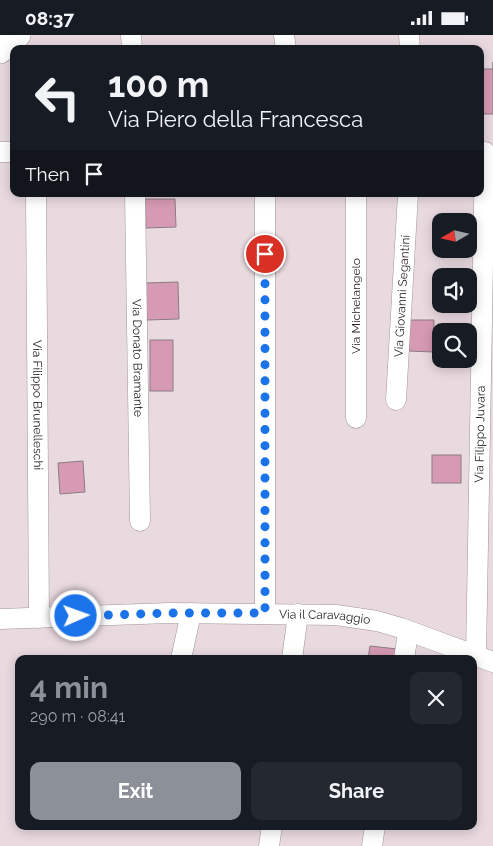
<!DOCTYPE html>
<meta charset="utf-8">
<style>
:root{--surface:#171b24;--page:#242831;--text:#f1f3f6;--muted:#9ea1a6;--accent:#8c9099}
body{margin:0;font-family:Raleway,sans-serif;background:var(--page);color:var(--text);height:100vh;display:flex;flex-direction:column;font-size:19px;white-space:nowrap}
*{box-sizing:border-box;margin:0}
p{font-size:16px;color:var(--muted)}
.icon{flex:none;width:28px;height:28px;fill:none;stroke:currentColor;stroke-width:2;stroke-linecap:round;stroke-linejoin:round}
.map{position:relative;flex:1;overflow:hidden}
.details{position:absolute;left:15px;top:620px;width:462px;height:175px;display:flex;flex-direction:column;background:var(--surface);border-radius:10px;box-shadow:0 2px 12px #0003}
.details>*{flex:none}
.hud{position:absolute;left:10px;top:10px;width:474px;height:152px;border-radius:10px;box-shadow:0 2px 12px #0003;background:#171b24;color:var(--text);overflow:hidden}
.needle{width:32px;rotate:261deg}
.fabs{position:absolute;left:432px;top:178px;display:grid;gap:10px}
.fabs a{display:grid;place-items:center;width:45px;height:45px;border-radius:10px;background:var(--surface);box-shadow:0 2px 12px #0003;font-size:25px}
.pin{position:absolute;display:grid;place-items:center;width:42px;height:42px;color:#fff;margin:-21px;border:2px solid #fff;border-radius:50%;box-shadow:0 1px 5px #0007}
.me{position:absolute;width:55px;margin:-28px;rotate:88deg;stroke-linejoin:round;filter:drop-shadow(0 0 4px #0008)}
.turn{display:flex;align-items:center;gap:18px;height:105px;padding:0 15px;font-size:22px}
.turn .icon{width:65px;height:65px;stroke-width:2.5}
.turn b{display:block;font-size:35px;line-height:42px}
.then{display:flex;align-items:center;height:48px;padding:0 15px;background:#0003;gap:10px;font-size:19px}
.round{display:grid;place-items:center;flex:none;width:52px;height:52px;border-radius:10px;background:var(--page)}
.summary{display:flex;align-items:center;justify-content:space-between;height:85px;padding:0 15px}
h1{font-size:30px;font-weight:700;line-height:38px;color:var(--accent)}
.primary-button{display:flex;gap:10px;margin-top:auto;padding:10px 15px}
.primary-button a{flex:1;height:58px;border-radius:10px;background:var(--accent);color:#fff;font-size:20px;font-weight:700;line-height:58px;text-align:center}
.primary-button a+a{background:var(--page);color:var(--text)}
.status{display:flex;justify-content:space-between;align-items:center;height:35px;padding:0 25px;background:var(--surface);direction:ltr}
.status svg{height:14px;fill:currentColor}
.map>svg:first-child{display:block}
.building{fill:#d79ab4;stroke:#8a7d82}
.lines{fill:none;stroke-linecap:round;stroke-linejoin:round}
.minor-casing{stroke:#a19499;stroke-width:21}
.major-casing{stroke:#a19499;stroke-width:26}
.minor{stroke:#fff;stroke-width:20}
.major{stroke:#fff;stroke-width:25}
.route{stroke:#1a73e8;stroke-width:9;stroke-dasharray:0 16.2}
.labels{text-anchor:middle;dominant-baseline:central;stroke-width:4;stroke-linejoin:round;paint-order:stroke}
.street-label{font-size:12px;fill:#2c2629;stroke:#fff}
</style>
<div class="status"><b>08:37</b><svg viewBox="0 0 49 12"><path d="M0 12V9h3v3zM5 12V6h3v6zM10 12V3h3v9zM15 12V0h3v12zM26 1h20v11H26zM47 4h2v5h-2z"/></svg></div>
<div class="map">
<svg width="493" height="811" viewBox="0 0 493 811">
<rect width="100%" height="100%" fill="#e9dae0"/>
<g class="building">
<polygon points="493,27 493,79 481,79 483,34 493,34"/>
<polygon points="145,164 175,164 176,192 146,193"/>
<polygon points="178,247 179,284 147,285 145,248"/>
<polygon points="409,285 434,285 433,317 409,316"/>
<rect x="150" y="305" width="23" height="51"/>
<rect x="432" y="420" width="29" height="28"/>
<polygon points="83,426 85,457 60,459 58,428"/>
<polygon points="370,611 397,614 396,624 368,624"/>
</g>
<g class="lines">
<defs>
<g id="minor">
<polyline points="131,0 132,14"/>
<polyline points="284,0 286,14"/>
<polyline points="409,0 410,14"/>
<polyline points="0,117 14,117"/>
<path id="s1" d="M36,159l3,424"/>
<path id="s2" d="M135,159l5,327"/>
<polyline points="265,159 265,578"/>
<path id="s3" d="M396,365l12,-206"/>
<polyline points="356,383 356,159"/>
<path id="s4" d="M0,584l169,-6 167,2 41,6 24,7 92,34"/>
<path id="s5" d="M476,621l9,-504"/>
<polyline points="181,624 191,578"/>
<polyline points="292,624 298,579"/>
<polyline points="404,624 408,598"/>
<polyline points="269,811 272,791"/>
<polyline points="372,811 375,791"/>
</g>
<polyline id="major" points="0,16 18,0"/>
</defs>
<use href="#minor" class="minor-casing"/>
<use href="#major" class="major-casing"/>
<use href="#minor" class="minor"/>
<use href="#major" class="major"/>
</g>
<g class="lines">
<polyline class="route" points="76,581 170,578 265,578 265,219"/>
</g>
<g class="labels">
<g class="street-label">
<text stroke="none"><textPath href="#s3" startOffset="104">Via Giovanni Segantini</textPath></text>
<text transform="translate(356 271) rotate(-90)">Via Michelangelo</text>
<text stroke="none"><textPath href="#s2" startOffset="164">Via Donato Bramante</textPath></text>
<text stroke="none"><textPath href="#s1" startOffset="211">Via Filippo Brunelleschi</textPath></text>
<text stroke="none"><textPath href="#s5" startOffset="222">Via Filippo Juvara</textPath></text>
<text stroke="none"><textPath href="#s4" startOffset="325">Via il Caravaggio</textPath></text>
</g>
</g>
</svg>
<div class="fabs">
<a><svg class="needle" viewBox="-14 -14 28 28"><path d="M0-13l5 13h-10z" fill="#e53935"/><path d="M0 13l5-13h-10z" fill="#9ea1a6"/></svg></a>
<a><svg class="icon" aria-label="sound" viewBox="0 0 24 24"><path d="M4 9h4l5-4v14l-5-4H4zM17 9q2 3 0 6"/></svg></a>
<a><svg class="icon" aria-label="search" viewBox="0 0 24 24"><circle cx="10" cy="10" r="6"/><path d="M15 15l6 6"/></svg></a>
</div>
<div class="pin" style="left:265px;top:219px;background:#d93025"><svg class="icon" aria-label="arrive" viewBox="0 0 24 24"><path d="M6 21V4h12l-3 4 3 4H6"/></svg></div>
<svg class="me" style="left:76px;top:581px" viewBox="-20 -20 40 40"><circle r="17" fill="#1a73e8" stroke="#fff" stroke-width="3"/><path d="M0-11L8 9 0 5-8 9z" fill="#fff"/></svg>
<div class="hud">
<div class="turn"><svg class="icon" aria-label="left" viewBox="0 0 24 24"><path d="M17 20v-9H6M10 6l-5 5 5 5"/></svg><div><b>100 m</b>Via Piero della Francesca</div></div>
<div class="then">Then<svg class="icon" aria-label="arrive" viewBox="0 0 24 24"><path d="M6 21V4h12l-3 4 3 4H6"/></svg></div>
</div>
<section class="details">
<div class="summary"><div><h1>4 min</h1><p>290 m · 08:41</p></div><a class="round"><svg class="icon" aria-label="close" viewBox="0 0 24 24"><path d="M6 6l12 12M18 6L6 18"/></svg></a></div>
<div class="primary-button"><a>Exit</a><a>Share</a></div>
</section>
</div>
